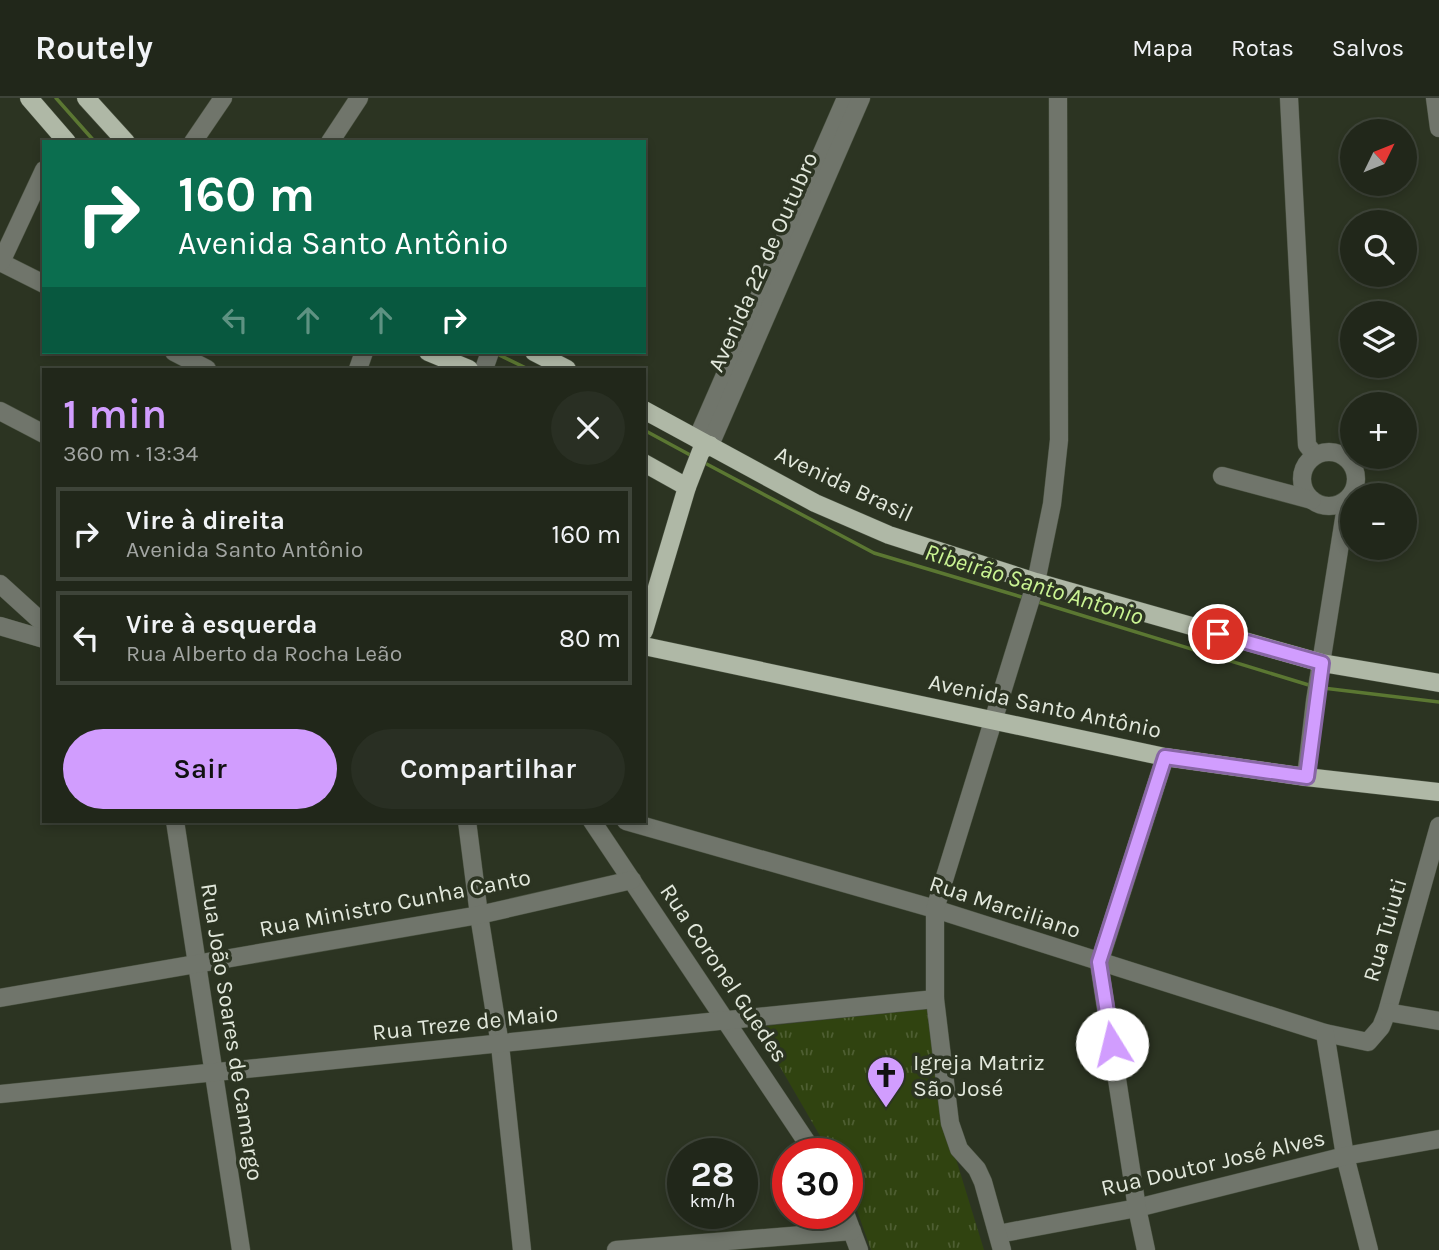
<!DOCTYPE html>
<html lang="pt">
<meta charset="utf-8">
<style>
:root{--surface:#21271a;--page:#292f23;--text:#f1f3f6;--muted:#a2a5a2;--line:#3e4439;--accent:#d19dfe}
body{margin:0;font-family:Karla,sans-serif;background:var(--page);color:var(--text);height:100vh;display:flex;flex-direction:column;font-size:26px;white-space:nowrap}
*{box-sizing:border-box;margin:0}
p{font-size:23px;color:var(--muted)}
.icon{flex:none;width:38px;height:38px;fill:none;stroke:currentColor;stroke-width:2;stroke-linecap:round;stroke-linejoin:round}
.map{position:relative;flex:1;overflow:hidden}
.sheet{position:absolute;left:42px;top:270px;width:604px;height:455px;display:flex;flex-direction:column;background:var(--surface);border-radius:0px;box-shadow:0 4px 10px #0003,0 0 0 2px var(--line)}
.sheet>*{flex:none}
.hud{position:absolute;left:42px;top:42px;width:604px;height:214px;border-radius:0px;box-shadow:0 4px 10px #0003,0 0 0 2px var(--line);background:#0b6e4f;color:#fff;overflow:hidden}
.needle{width:46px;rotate:47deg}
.buttons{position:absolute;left:1340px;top:21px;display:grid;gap:14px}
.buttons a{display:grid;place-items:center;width:77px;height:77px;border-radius:50%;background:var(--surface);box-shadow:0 4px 10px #0003,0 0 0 2px var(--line);font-size:35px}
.speed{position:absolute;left:667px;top:1040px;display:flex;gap:14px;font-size:35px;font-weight:700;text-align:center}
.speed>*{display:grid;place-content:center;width:91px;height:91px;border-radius:50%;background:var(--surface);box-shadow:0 4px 10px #0003,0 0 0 2px var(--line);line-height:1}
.speed small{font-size:18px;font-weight:400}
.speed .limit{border:10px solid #d22;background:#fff;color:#111}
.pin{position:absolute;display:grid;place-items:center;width:60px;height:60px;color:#fff;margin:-30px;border:4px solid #fff;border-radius:50%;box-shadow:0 2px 7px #0007}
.me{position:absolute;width:77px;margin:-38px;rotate:351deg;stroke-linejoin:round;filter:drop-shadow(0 0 5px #0008)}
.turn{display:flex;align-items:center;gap:24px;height:147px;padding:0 21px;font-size:32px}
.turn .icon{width:91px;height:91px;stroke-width:2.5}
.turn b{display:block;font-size:49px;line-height:60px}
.lanes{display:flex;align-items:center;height:66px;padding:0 21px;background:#0003;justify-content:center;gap:35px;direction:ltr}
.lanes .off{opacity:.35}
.round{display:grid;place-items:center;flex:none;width:74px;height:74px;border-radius:37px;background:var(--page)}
.headline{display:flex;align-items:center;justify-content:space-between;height:119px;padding:0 21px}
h1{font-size:42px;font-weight:600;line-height:52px;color:var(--accent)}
.cta{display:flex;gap:14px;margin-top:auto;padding:14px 21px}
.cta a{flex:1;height:80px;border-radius:42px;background:var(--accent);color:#111;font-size:28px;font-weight:600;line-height:80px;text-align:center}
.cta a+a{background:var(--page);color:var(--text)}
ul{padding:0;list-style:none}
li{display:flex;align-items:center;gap:21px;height:94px;margin:0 14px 10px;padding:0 7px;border:4px solid var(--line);border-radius:0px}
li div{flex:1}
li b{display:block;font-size:26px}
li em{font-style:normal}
header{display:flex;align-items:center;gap:42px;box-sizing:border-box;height:98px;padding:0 35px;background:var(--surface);border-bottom:2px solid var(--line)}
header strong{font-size:33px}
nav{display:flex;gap:38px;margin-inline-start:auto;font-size:24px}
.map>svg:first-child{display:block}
.grass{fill:url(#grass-tufts)}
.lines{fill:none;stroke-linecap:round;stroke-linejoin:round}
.stream{stroke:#5b7732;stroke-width:3.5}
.minor-casing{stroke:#495140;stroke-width:19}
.major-casing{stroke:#495140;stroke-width:19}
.minor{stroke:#70756b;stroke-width:18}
.major{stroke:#afb8a6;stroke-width:18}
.route-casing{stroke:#8866a5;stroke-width:18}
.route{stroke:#d19dfe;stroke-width:12}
.labels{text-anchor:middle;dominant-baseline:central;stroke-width:7;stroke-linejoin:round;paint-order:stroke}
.street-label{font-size:23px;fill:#e2e8dc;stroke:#2c3422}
.poi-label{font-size:23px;fill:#e2e8dc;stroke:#2c3422;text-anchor:start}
.water-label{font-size:24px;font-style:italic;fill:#caf493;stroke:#2c3422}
</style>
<header>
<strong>Routely</strong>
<nav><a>Mapa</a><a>Rotas</a><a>Salvos</a></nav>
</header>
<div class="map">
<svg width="1439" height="1152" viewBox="0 0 1439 1152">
<defs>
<pattern id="grass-tufts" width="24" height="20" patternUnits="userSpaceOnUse" patternTransform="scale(1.75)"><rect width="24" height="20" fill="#304310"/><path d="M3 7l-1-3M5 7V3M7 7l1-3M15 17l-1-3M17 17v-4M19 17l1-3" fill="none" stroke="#4e5e32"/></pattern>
</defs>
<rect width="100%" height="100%" fill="#2c3422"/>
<polygon class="grass" points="928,911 952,1048 984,1152 871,1152 847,1084 847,1055 830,1055 757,929"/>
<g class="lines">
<g class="stream">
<polyline points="56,0 95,44"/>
<polyline points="495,255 528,271"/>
<polyline points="644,332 692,358"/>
<polyline points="701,363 874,455 1025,500"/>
<polyline points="1035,503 1312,588"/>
<polyline points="1323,590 1439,604"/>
</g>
<defs>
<g id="minor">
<polyline points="1289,0 1307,347 1315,357"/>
<polyline points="1435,0 1439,30"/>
<polyline points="193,44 223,0"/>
<polyline points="330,44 359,0"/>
<polyline points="0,164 44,186"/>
<polyline points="1,164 44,72"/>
<polyline points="174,254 207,271"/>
<polyline points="358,271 364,254"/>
<polyline points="484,271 490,254"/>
<polyline points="0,313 44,336"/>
<polyline points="697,341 846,0"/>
<polyline points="710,347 861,0"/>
<circle cx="1329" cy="381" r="27"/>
<polyline points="1222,378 1312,402"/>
<polyline points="0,486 44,526"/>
<polyline points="0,528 44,541"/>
<polyline points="1306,679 1315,603 1347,402"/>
<polyline points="175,723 241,1152"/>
<polyline points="467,723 479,817 500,947 522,1152"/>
<polyline points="592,723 814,1055"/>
<polyline points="626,723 935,811 1325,935 1368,944 1381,929 1387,914 1439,728"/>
<polyline points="0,900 479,817 632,782"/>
<polyline points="1387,914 1439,923"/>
<polyline points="1325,935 1345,1058 1369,1152"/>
<polyline points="0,996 935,901"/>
<polyline points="845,1115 859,1152"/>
<polyline points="998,1136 1137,1110 1345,1058 1439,1041"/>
<polyline points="616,1152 852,1133"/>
<polyline points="1002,1152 983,1084 977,1071 959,1051 950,1025 935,901 935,811 1036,484 1052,406 1059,342 1058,0"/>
<polyline points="1146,1152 1137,1110 1099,865 1165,659"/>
</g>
<g id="major">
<polyline points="29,0 67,44"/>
<polyline points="86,0 126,44"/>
<polyline points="428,254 469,271"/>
<polyline points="534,254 567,271"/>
<polyline points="644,312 815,405 889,437 1036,484 1322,565 1439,585"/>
<polyline points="644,365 687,389"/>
<polyline points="644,533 687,389 701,353 710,347"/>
<polyline points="644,548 1165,659 1306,679 1439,694"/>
</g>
</defs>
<use href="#minor" class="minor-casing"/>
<use href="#major" class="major-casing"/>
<use href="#minor" class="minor"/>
<use href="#major" class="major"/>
</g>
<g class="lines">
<defs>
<polyline id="route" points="1112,946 1099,864 1165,659 1307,679 1322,565 1218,536"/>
</defs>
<use href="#route" class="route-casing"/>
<use href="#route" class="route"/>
</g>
<defs>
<symbol id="church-pin" viewBox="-11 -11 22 30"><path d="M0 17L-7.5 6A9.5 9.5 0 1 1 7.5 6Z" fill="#d19dfe" stroke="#2c3422"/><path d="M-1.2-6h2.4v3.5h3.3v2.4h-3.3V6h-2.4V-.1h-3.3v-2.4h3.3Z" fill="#111"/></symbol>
</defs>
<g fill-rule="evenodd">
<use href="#church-pin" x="864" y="955" width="44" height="60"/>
</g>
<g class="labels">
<g class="street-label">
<text transform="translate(763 164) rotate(-66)">Avenida 22 de Outubro</text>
<text transform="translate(844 386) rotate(25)">Avenida Brasil</text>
<text transform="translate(1045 608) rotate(12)">Avenida Santo Antônio</text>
<text transform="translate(395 805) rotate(-11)">Rua Ministro Cunha Canto</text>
<text transform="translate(1005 809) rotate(18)">Rua Marciliano</text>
<text transform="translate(1385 832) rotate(-74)">Rua Tuiuti</text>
<text transform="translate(724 875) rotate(56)">Rua Coronel Guedes</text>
<text transform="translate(465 925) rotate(-6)">Rua Treze de Maio</text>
<text transform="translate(232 934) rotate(81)">Rua João Soares de Camargo</text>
<text transform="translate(1213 1065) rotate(-13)">Rua Doutor José Alves</text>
</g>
<g class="poi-label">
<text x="913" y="964">Igreja Matriz<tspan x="913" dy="26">São José</tspan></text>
</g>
<g class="water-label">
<text transform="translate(1034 486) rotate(17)">Ribeirão Santo Antonio</text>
</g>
</g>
</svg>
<div class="buttons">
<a><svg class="needle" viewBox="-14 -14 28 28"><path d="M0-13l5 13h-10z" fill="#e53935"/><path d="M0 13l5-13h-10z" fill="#a2a5a2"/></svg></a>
<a><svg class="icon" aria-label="search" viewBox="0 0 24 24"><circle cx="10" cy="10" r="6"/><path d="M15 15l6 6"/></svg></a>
<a><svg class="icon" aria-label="layers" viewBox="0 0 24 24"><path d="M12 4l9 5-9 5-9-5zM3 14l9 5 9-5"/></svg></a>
<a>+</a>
<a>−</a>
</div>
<div class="speed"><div>28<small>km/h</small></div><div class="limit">30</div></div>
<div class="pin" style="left:1218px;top:536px;background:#d93025"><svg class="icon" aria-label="arrive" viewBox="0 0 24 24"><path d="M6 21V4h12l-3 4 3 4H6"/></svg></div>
<svg class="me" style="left:1112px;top:946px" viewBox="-20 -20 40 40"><circle r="19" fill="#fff"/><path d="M0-13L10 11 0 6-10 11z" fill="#d19dfe"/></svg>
<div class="hud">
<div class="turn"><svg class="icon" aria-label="right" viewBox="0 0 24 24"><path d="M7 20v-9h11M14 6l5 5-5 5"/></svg><div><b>160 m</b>Avenida Santo Antônio</div></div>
<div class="lanes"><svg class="icon off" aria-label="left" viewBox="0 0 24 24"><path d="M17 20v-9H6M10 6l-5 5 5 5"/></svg><svg class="icon off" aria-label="ahead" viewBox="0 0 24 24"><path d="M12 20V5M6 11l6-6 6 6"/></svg><svg class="icon off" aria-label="ahead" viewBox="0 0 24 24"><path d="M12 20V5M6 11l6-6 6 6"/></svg><svg class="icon" aria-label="right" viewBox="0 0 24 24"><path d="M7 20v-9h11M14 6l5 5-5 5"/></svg></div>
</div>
<section class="sheet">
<div class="headline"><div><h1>1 min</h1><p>360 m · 13:34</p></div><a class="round"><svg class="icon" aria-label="close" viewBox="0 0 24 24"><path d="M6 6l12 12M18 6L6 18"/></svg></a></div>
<ul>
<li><svg class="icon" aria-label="right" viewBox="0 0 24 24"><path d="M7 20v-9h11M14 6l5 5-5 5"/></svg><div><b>Vire à direita</b><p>Avenida Santo Antônio</p></div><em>160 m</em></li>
<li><svg class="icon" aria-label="left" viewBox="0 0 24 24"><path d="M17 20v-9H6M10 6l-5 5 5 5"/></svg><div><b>Vire à esquerda</b><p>Rua Alberto da Rocha Leão</p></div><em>80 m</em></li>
</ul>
<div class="cta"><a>Sair</a><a>Compartilhar</a></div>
</section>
</div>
